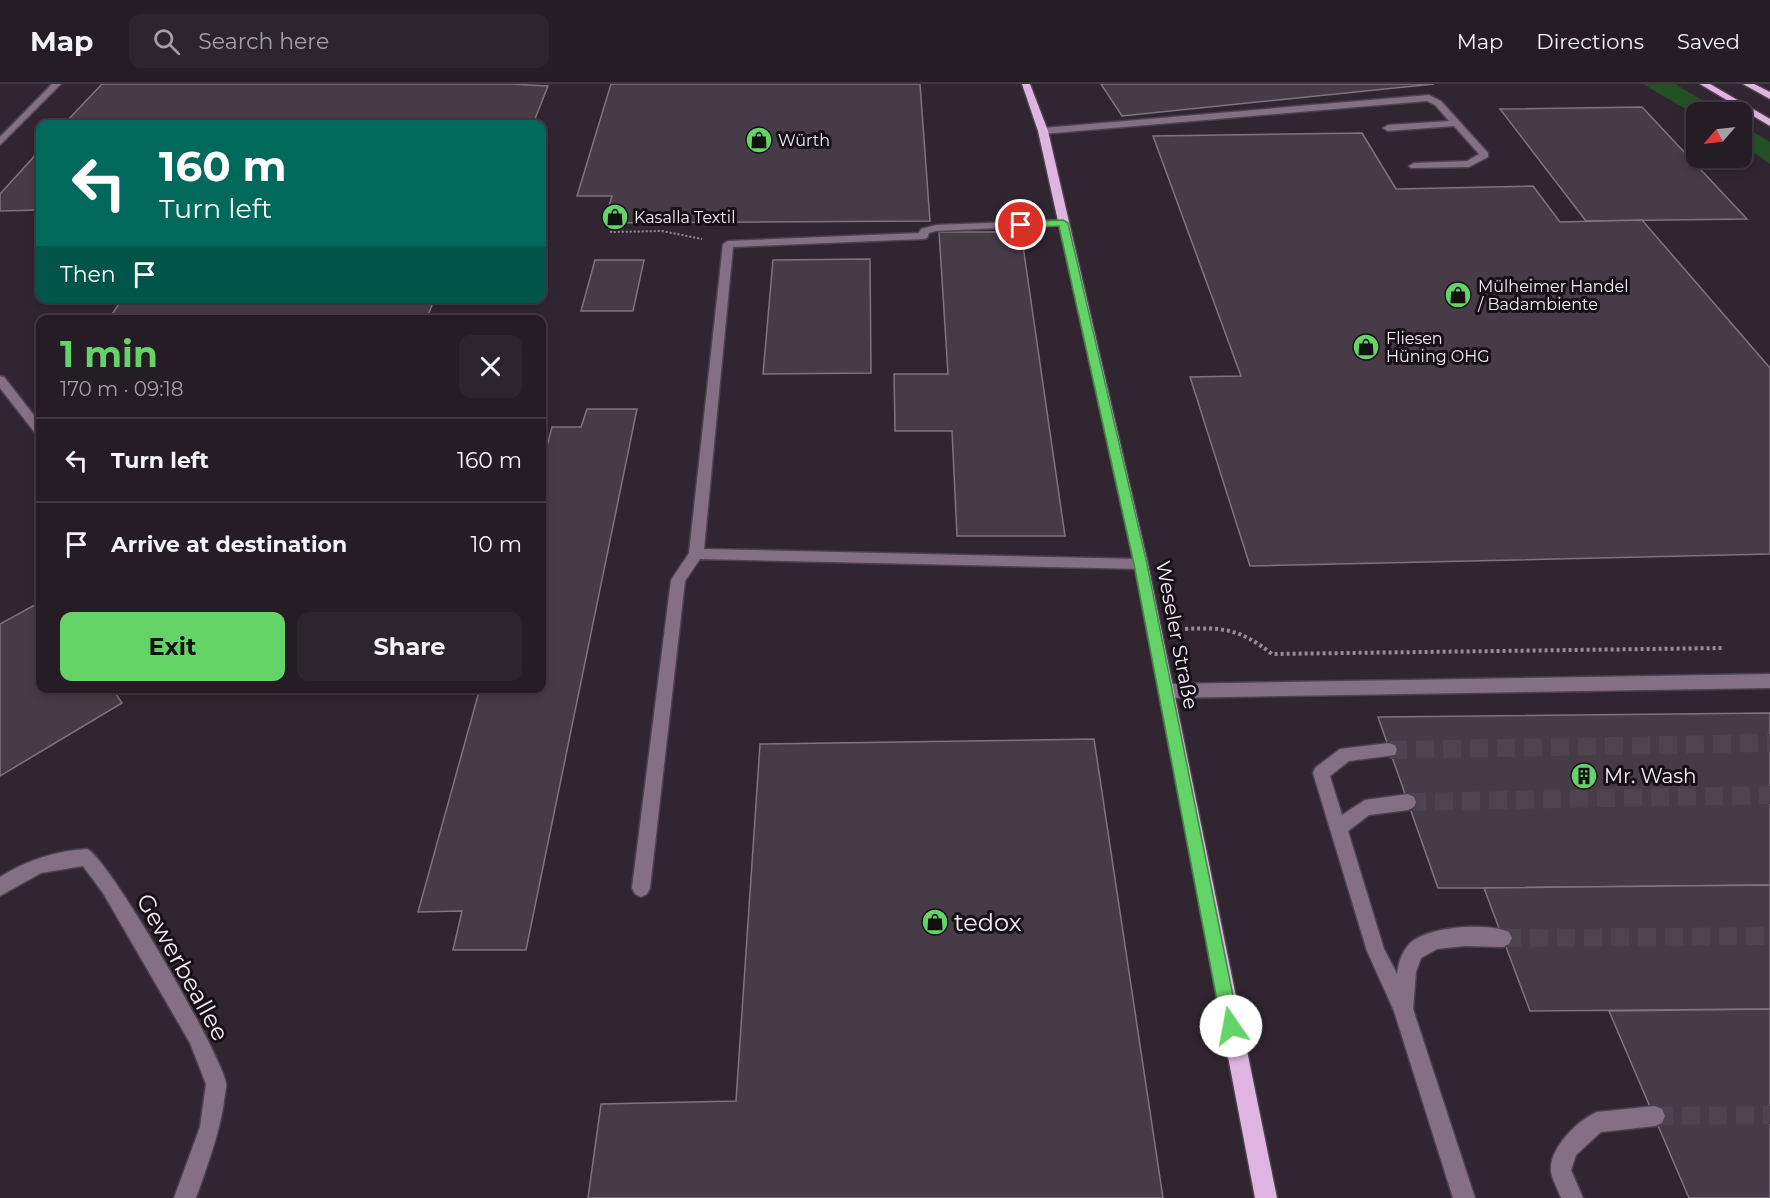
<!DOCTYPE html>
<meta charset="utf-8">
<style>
:root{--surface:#251c25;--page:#2d252d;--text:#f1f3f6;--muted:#a3a1a7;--line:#423a42;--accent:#64d468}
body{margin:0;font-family:Montserrat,sans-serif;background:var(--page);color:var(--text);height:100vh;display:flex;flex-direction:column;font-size:22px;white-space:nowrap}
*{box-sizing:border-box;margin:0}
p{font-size:20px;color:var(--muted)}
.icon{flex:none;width:33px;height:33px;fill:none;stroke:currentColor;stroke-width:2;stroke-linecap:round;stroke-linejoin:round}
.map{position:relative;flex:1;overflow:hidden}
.sheet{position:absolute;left:36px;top:231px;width:510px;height:378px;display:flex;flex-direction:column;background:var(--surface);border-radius:12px;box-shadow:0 3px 9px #0003,0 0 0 2px var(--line)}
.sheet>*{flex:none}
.top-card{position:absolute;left:36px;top:36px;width:510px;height:183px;border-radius:12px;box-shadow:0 3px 9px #0003,0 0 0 2px var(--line);background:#00695c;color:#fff;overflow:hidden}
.needle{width:39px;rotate:242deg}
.controls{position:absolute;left:1686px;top:18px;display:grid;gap:12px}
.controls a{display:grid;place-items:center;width:66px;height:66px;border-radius:12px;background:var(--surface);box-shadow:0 3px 9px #0003,0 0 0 2px var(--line);font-size:30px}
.pin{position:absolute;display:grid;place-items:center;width:51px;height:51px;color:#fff;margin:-26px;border:3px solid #fff;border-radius:50%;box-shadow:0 2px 6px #0007}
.me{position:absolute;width:66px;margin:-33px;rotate:348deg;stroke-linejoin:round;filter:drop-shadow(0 0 4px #0008)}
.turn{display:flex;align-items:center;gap:21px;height:126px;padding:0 24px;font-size:27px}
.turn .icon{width:78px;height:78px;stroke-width:2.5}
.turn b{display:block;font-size:42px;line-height:51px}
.then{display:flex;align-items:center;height:57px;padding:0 24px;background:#0003;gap:12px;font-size:22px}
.round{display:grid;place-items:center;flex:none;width:63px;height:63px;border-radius:12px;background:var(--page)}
.summary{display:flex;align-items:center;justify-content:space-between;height:102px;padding:0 24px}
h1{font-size:36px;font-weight:700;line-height:45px;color:var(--accent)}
.button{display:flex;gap:12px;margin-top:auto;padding:12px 24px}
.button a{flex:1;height:69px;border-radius:12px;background:var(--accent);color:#111;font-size:24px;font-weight:700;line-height:69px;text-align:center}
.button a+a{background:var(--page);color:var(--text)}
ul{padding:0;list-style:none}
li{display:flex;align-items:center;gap:18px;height:84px;padding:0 24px;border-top:2px solid var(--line)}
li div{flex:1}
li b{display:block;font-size:22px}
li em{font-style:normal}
header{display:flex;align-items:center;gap:36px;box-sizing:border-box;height:84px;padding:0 30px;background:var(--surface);border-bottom:2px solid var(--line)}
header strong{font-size:28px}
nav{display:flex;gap:33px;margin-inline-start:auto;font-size:21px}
.search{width:420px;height:54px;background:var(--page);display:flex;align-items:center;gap:15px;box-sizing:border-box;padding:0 21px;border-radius:12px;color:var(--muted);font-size:22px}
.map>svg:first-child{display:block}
.green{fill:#245025}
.building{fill:#483b48;stroke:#817381;stroke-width:1.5}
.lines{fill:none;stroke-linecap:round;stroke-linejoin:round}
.minor-tunnel{stroke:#4e434e;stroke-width:18;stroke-dasharray:18 9;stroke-linecap:butt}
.minor-casing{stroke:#4c414c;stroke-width:3}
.major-casing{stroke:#4c414c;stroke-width:3}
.path-far1{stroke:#968d96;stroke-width:2;stroke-dasharray:2 2;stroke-linecap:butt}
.path{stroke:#968d96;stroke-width:4;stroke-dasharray:3 3;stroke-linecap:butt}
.minor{fill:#856f85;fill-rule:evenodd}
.major{fill:#e0b4e0;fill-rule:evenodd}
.route{fill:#64d468;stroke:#418a44;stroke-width:1.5}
.labels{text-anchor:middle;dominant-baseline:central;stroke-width:6;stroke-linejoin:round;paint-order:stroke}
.far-poi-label{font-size:16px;fill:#f4ecf4;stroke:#161116;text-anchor:start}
.street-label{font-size:20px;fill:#f4ecf4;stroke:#161116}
.poi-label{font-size:20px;fill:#f4ecf4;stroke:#161116;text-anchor:start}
.near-poi-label{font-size:24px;fill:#f4ecf4;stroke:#161116;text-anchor:start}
.near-street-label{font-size:24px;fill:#f4ecf4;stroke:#161116}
</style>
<header>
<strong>Map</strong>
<div class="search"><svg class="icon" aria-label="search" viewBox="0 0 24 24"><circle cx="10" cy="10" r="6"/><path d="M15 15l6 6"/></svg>Search here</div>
<nav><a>Map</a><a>Directions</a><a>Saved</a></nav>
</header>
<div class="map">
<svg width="1770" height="1114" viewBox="0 0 1770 1114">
<rect width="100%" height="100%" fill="#312531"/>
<g class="green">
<polygon points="1643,0 1675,0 1722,28 1696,31"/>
<polygon points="1742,41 1770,58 1770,80 1742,60"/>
</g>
<g class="building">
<polygon points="102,0 511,0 548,2 533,40 64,40"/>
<polygon points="611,0 920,0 930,137 604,139 612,112 577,112"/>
<polygon points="1101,0 1434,0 1122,32"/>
<polygon points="1642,23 1747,135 1586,137 1500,25"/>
<polygon points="1362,49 1396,105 1533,102 1560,138 1642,136 1770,284 1770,470 1250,482 1190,293 1241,292 1153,52"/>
<polygon points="40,66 40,126 0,127 0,110"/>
<polygon points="939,148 1021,148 1065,452 957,452 952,347 895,347 894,290 948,290"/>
<polygon points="870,175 871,289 763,290 773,176"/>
<polygon points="595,176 644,176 633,227 581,227"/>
<polygon points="123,214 435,214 426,236 108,236"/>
<polygon points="587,325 637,325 526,866 453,866 462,827 418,828 480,604 542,604 542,381 552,343 581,343"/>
<polygon points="40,518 40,604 112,604 122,619 0,692 0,540"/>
<polygon points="1770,629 1770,801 1484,804 1438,804 1378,633"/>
<polygon points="1094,655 1163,1114 588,1114 601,1020 736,1017 760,660"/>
<polygon points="1770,801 1770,925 1530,927 1484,804"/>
<polygon points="1770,925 1770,1114 1689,1114 1609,927"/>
</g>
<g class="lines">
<g class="minor-tunnel">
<polyline points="1389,666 1770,659"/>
<polyline points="1408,718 1770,711"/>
<polyline points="1503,854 1770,852"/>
<polyline points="1655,1032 1770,1031"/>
</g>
<defs>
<g id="minor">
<polygon points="52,0 61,0 0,61 0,53"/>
<polygon points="1429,11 1441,17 1488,69 1488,73 1469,83 1411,84 1409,82 1414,79 1467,77 1479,70 1454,42 1388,47 1383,44 1388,41 1449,37 1435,21 1427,17 1043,50 1038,47 1043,44"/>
<polygon points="1063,136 1068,139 1067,141 936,147 929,149 927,154 923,155 733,163 704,465 1141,475 1148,480 1141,485 700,475 685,497 650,804 647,810 641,813 635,810 632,804 671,496 689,469 723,160 728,157 919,149 921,145 936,141"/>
<polygon points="0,292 4,293 40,339 40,351 36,350 0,304"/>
<polygon points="1770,590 1770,604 1166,614 1161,612 1158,607 1161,602 1166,600"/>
<path d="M1389,659l6,2 2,5 -2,5 -46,6 -19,15 12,39 23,-15 43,-6 6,3 2,5 -2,5 -6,3 -39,5 -21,16 36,118 13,25c1,-10 5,-22 12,-30 18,-18 78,-22 100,-12l3,6 -3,6 -6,3 -38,-1 -28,3 -16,9 -5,14 -3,37 62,189h-22l-59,-187 -27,-60 -54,-178 2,-5 25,-19z"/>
<path d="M87,765c22,9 134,205 139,234 1,6 -2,13 -2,19 -5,33 -17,64 -28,96h-22l26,-71 6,-43 -16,-41 -87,-150 -20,-27 -42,7 -41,23v-19c27,-17 55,-26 87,-28z"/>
<path d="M1655,1022l7,3 3,7 -3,7 -7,3 -54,6 -25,23 -5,15 12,28h-22c-3,-8 -9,-19 -10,-27 -2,-23 27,-51 46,-59z"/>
</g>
<g id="major">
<polygon points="1022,0 1030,0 1048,47 1148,480 1277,1114 1255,1114 1134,480 1038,47"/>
<polygon points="1700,0 1710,0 1770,35 1770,42"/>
<polygon points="1743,0 1754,0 1770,8 1770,15"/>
</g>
</defs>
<use href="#minor" class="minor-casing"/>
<use href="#major" class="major-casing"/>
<polyline class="path-far1" points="613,139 611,148 662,147 702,155"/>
<path class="path" d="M1185,545c39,-2 55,0 87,25l452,-6"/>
<use href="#minor" class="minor"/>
<use href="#major" class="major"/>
</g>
<polygon class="route" points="1063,136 1068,139 1147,480 1239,942 1237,948 1231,950 1224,948 1222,942 1134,480 1059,142 1021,144 1016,141 1021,138"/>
<defs>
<symbol id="shop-disc" viewBox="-11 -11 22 22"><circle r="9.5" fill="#64d468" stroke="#161116"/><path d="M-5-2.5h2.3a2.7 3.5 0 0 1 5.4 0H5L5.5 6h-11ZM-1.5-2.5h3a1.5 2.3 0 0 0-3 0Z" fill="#111"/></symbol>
<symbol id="building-disc" viewBox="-11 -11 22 22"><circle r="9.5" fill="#64d468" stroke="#161116"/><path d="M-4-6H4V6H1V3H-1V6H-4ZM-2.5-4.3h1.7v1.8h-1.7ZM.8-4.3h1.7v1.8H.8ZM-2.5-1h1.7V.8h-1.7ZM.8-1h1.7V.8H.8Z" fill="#111"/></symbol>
</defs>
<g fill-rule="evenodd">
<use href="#shop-disc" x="744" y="41" width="30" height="30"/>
<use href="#shop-disc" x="600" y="118" width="30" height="30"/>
<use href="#shop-disc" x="1443" y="196" width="30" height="30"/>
<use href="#shop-disc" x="1351" y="248" width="30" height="30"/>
<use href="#building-disc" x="1569" y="677" width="30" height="30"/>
<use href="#shop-disc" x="920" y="823" width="30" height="30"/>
</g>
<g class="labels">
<g class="far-poi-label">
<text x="778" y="56">Würth</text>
<text x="634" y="133">Kasalla Textil</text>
<text x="1478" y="202">Mülheimer Handel<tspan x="1478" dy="18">/ Badambiente</tspan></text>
<text x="1386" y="254">Fliesen<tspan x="1386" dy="18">Hüning OHG</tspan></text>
</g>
<g class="street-label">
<text transform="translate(1177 551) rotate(79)">Weseler Straße</text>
</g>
<g class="poi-label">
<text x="1604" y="692">Mr. Wash</text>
</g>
<g class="near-poi-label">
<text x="954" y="838">tedox</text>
</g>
<g class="near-street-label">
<text transform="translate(183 883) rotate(61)">Gewerbeallee</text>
</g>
</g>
</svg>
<div class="controls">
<a><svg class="needle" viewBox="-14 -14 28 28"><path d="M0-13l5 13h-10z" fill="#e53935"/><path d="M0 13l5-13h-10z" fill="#a3a1a7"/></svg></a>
</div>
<div class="pin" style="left:1021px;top:141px;background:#d93025"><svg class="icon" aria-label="arrive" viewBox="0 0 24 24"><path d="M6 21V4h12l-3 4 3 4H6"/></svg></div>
<svg class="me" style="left:1231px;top:942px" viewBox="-20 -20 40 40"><circle r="19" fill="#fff"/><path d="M0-13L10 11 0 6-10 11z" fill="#64d468"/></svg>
<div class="top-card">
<div class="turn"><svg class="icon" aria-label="left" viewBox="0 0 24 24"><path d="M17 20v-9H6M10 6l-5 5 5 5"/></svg><div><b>160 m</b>Turn left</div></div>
<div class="then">Then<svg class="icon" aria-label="arrive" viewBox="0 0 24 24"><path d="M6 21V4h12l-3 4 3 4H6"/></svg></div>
</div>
<section class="sheet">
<div class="summary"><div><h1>1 min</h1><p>170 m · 09:18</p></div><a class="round"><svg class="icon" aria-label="close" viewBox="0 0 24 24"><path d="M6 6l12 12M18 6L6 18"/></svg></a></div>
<ul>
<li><svg class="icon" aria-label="left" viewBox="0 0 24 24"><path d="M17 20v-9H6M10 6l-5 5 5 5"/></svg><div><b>Turn left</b></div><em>160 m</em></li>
<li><svg class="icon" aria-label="arrive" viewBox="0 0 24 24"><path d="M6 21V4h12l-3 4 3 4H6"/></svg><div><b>Arrive at destination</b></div><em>10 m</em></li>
</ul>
<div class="button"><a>Exit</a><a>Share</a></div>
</section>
</div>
